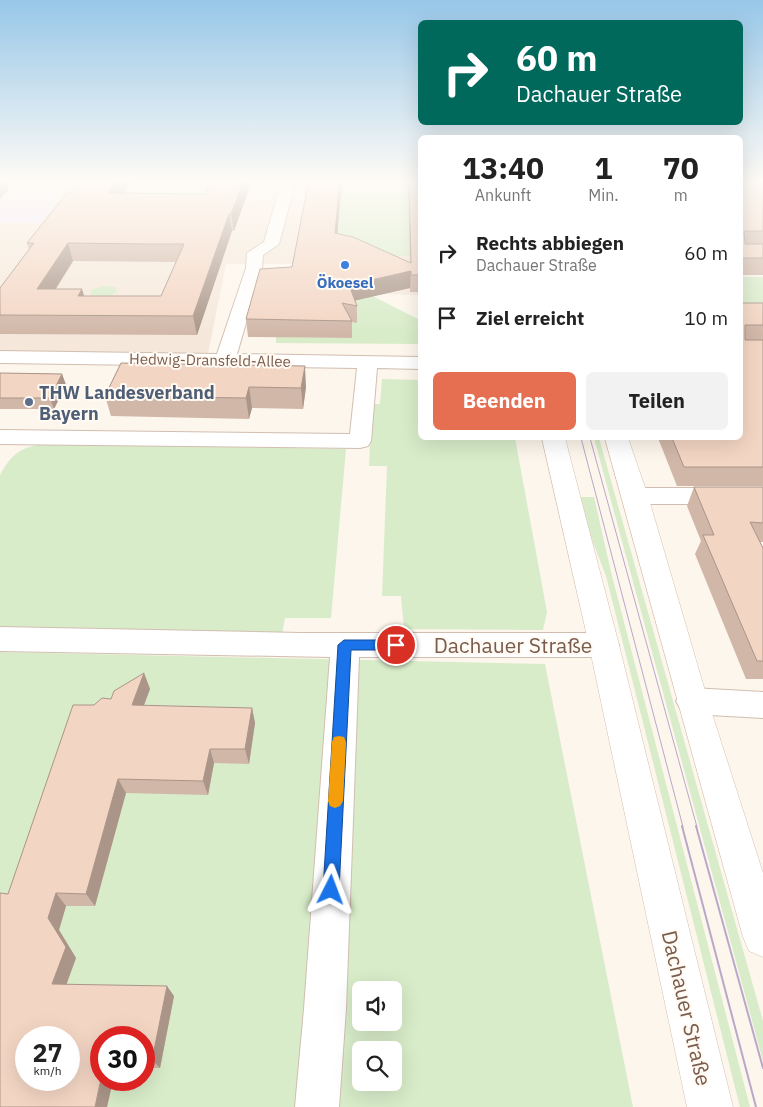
<!DOCTYPE html>
<html lang="de">
<meta charset="utf-8">
<style>
:root{--surface:#fff;--page:#f2f2f2;--text:#222;--muted:#767676;--accent:#e76f51}
body{margin:0;font-family:"IBM Plex Sans",sans-serif;background:var(--page);color:var(--text);height:100vh;display:flex;flex-direction:column;font-size:19px;white-space:nowrap}
*{box-sizing:border-box;margin:0}
p{font-size:16px;color:var(--muted)}
.icon{flex:none;width:28px;height:28px;fill:none;stroke:currentColor;stroke-width:2;stroke-linecap:round;stroke-linejoin:round}
.map{position:relative;flex:1;overflow:hidden}
.sheet{position:absolute;left:418px;top:135px;width:325px;height:305px;display:flex;flex-direction:column;background:var(--surface);border-radius:8px;box-shadow:0 5px 20px #0002}
.sheet>*{flex:none}
.guide{position:absolute;left:418px;top:20px;width:325px;height:105px;border-radius:8px;box-shadow:0 5px 20px #0002;background:#00695c;color:#fff;overflow:hidden}
.fabs{position:absolute;left:352px;top:981px;display:grid;gap:10px}
.fabs a{display:grid;place-items:center;width:50px;height:50px;border-radius:8px;background:var(--surface);box-shadow:0 5px 20px #0002;font-size:25px}
.speed{position:absolute;left:15px;top:1026px;display:flex;gap:10px;font-size:25px;font-weight:700;text-align:center}
.speed>*{display:grid;place-content:center;width:65px;height:65px;border-radius:50%;background:var(--surface);box-shadow:0 5px 20px #0002;line-height:1}
.speed small{font-size:12px;font-weight:400}
.speed .limit{border:8px solid #d22;background:#fff;color:#111}
.pin{position:absolute;display:grid;place-items:center;width:42px;height:42px;color:#fff;margin:-21px;border:2px solid #fff;border-radius:50%;box-shadow:0 1px 5px #0007}
.me{position:absolute;width:55px;margin:-28px;rotate:3deg;stroke-linejoin:round;filter:drop-shadow(0 0 4px #0008)}
.turn{display:flex;align-items:center;gap:18px;height:105px;padding:0 15px;font-size:22px}
.turn .icon{width:65px;height:65px;stroke-width:2.5}
.turn b{display:block;font-size:35px;line-height:42px}
.eta{display:flex;justify-content:space-evenly;align-items:center;height:85px;text-align:center}
.eta b{font-size:30px;font-weight:800;line-height:35px}
.cta{display:flex;gap:10px;margin-top:auto;padding:10px 15px}
.cta a{flex:1;height:58px;border-radius:8px;background:var(--accent);color:#fff;font-size:20px;font-weight:800;line-height:58px;text-align:center}
.cta a+a{background:var(--page);color:var(--text)}
ul{padding:0;list-style:none}
li{display:flex;align-items:center;gap:15px;height:65px;padding:0 15px}
li div{flex:1}
li b{display:block;font-size:19px}
li em{font-style:normal}
.map>svg:first-child{display:block}
.residential{fill:#f5e8da}
.education{fill:#f3e8fa}
.green{fill:#d8ecc9;fill-rule:evenodd}
.lines{fill:none;stroke-linecap:round;stroke-linejoin:round}
.street-casing{stroke:#d1beb0;stroke-width:2}
.secondary-casing{stroke:#d6c0b0;stroke-width:1}
.street{fill:#fff;fill-rule:evenodd}
.secondary{fill:#fff;fill-rule:evenodd}
.tram-far1{stroke:#b9a8c9;stroke-width:1}
.tram{stroke:#b9a8c9;stroke-width:2}
.wall{fill:#d1b7a8;fill-rule:evenodd}
.shaded-wall{fill:#aa9588}
.building{fill:#f3d5c3;stroke:#aa9588;fill-rule:evenodd}
.route{fill:#1a73e8;stroke:#114b97}
.slow{fill:#f59e0b}
.shop-dot{fill:#3f7fe0;stroke:#fffaf3;stroke-width:2}
.service-dot{fill:#5c6f8a;stroke:#fffaf3;stroke-width:2}
.labels{text-anchor:middle;dominant-baseline:central;stroke-width:4;stroke-linejoin:round;paint-order:stroke}
.far-shop-label{font-size:15px;font-weight:bold;fill:#366cbe;stroke:#fffaf3}
.far-street-label{font-size:15px;fill:#7a5c4d;stroke:#fffaf3}
.service-label{font-size:18px;font-weight:bold;fill:#4e5e75;stroke:#fffaf3;text-anchor:start}
.near-street-label{font-size:21px;fill:#7a5c4d;stroke:#fffaf3}
</style>
<div class="map">
<svg width="763" height="1107" viewBox="0 0 763 1107">
<rect width="100%" height="100%" fill="#fdf6ec"/>
<polygon class="residential" points="0,180 420,181 420,295 383,294 322,264 226,264 208,354 0,351"/>
<polygon class="education" points="0,180 72,180 40,223 0,223"/>
<g class="green">
<polygon points="132,180 222,180 208,211 112,210"/>
<polygon points="342,180 409,182 410,255 377,259 336,252"/>
<rect x="740" y="277" width="23" height="39"/>
<polygon points="339,279 420,320 420,344 276,343 276,337 352,338"/>
<polygon points="103,286 115,287 117,291 109,297 91,296 91,290"/>
<polygon points="382,379 420,380 420,438 515,438 547,612 543,630 404,629 401,596 382,596 387,466 369,466 372,404 380,404"/>
<polygon points="594,438 599,438 763,1021 763,1061"/>
<path d="M43,444l303,5 -15,169h-46l-3,16 -282,-6v-153c12,-21 19,-27 43,-31z"/>
<polygon points="580,497 594,497 611,572 750,1107 740,1107 606,576 582,514"/>
<path d="M0,652l545,12 88,443h-633zM361,990h33v32h-33zM26,1038h43v42h-43zM101,1038h43v42h-43zM361,1050h33v32h-33z"/>
</g>
<g class="lines">
<defs>
<g id="street">
<polygon points="282,180 296,180 279,244 263,255 262,268 237,354 420,357 420,369 377,368 371,441 368,446 360,448 0,444 0,430 350,434 357,368 0,363 0,351 217,354 246,268 247,253 264,242"/>
<polygon points="635,488 763,488 763,504 635,504 626,502 623,496 626,490"/>
<polygon points="0,627 300,633 604,633 614,637 619,645 614,653 604,657 359,657 346,1009 339,1107 295,1107 304,1009 330,657 0,651"/>
<polygon points="692,688 763,692 763,718 692,714 681,710 676,701 681,692"/>
</g>
<g id="secondary">
<polygon points="542,438 565,438 619,645 733,1107 687,1107 589,645"/>
<polygon points="605,438 628,438 648,496 708,701 763,873 763,957 749,951 743,937"/>
</g>
</defs>
<use href="#street" class="street-casing"/>
<use href="#secondary" class="secondary-casing"/>
<use href="#street" class="street"/>
<use href="#secondary" class="secondary"/>
<g class="tram-far1">
<polyline points="581,438 683,827"/>
<polyline points="590,438 697,827"/>
</g>
<g class="tram">
<polyline points="682,826 756,1107"/>
<polyline points="696,826 763,1068"/>
</g>
</g>
<g class="wall">
<path d="M133,180l-9,13 81,1 47,-14 -18,51h-2l-35,104 -197,-1v-46l29,-39 -2,-6 48,-51zM73,261l103,1 -15,34h-77l-28,-7z"/>
<polygon points="309,180 342,180 337,234 410,263 408,180 420,180 420,292 410,292 410,288 355,300 357,306 357,323 352,322 352,338 248,337 246,319 292,267"/>
<rect x="740" y="180" width="23" height="95"/>
<polygon points="740,303 763,303 763,486 677,486 658,438 740,438"/>
<polygon points="121,363 306,387 303,409 252,408 249,419 111,416 105,396"/>
<polygon points="0,373 62,374 66,385 54,409 0,409"/>
<polygon points="694,487 763,487 763,542 760,542 763,548 763,679 746,679 695,554 701,541 687,506"/>
<polygon points="144,673 150,689 144,706 252,708 255,723 249,764 214,763 208,795 126,793 95,906 66,906 59,930 76,958 66,984 174,996 160,1068 144,1068 144,1038 101,1038 101,1080 113,1080 107,1107 0,1107 8,894 94,705 111,699"/>
</g>
<g class="shaded-wall">
<polygon points="0,180 9,180 7,182 9,189 0,199"/>
<polygon points="117,180 133,180 112,210 108,193"/>
<polygon points="244,180 252,180 234,231 231,214"/>
<polygon points="340,180 342,180 336,250 335,233"/>
<polygon points="229,214 232,231 197,335 193,316"/>
<polygon points="68,243 73,261 44,307 37,289"/>
<polygon points="411,271 410,288 349,302 349,285"/>
<polygon points="82,289 88,308 78,296"/>
<polygon points="305,366 306,387 303,409 301,388"/>
<polygon points="62,374 66,385 54,409 50,398"/>
<polygon points="249,387 252,408 249,419 246,398"/>
<polygon points="144,673 150,689 138,720 132,705"/>
<polygon points="252,708 255,723 249,764 245,749"/>
<polygon points="210,749 214,763 208,795 203,781"/>
<polygon points="118,779 126,793 95,906 86,894"/>
<polygon points="56,893 66,906 59,930 76,958 63,994 52,984 48,918"/>
<polygon points="167,986 174,996 160,1068 152,1060"/>
<polygon points="101,1080 113,1080 107,1107 95,1107"/>
</g>
<g class="building">
<path d="M84,180h33l-9,13 97,1 7,-14h32l-13,34h-2l-36,102 -193,-1v-27l34,-45h-7l41,-51h7zM68,243l77,1h39l-23,52h-83l4,-7h-45z"/>
<polygon points="309,180 340,180 335,233 353,237 411,263 409,180 420,180 420,275 411,275 411,271 349,285 357,306 342,303 352,321 246,319 260,269 292,267"/>
<polygon points="740,180 763,180 763,231 744,231 745,244 763,244 763,258 740,258"/>
<polygon points="740,303 763,303 763,325 745,325 745,340 763,340 763,467 684,467 672,438 740,438"/>
<polygon points="121,363 305,366 301,388 249,387 246,398 105,396"/>
<polygon points="0,373 62,374 50,398 0,398"/>
<polygon points="694,487 763,487 763,523 750,522 763,548 763,661 757,661 703,535 714,535"/>
<path d="M144,673l-12,32 120,3 -7,41h-35l-7,32 -85,-2 -32,115 -30,-1 -8,25 18,29 -14,37 115,2 -15,74h-8v-22h-43v41l-6,28h-95v-214l8,1 65,-189h21l8,-7 9,1 3,-8zM26,1038h43v42h-43z"/>
</g>
<linearGradient id="sky" x2="0" y2="1"><stop stop-color="#97c7e8"/><stop offset="0.54" stop-color="#fefbf6"/><stop offset="1" stop-color="#fefbf6" stop-opacity="0"/></linearGradient>
<rect width="763" height="335" fill="url(#sky)"/>
<polygon class="route" points="344,640 396,640 402,645 396,650 351,650 339,890 336,896 331,898 325,896 323,890 338,645"/>
<polygon class="slow" points="339,736 344,737 346,742 343,801 340,806 335,808 330,806 328,801 332,742 334,737"/>
<circle class="shop-dot" cx="345" cy="265" r="5"/>
<circle class="service-dot" cx="29" cy="402" r="5"/>
<g class="labels">
<g class="far-shop-label">
<text x="345" y="282">Ökoesel</text>
</g>
<g class="far-street-label">
<text transform="translate(210 360) rotate(1)">Hedwig-Dransfeld-Allee</text>
</g>
<g class="service-label">
<text x="39" y="392">THW Landesverband<tspan x="39" dy="21">Bayern</tspan></text>
</g>
<g class="near-street-label">
<text x="513" y="645">Dachauer Straße</text>
<text transform="translate(687 1008) rotate(77)">Dachauer Straße</text>
</g>
</g>
</svg>
<div class="fabs">
<a><svg class="icon" aria-label="sound" viewBox="0 0 24 24"><path d="M4 9h4l5-4v14l-5-4H4zM17 9q2 3 0 6"/></svg></a>
<a><svg class="icon" aria-label="search" viewBox="0 0 24 24"><circle cx="10" cy="10" r="6"/><path d="M15 15l6 6"/></svg></a>
</div>
<div class="speed"><div>27<small>km/h</small></div><div class="limit">30</div></div>
<div class="pin" style="left:396px;top:645px;background:#d93025"><svg class="icon" aria-label="arrive" viewBox="0 0 24 24"><path d="M6 21V4h12l-3 4 3 4H6"/></svg></div>
<svg class="me" style="left:331px;top:890px" viewBox="-20 -20 40 40"><path d="M0-17L14 15 0 8-14 15z" fill="#1a73e8" stroke="#fff" stroke-width="4"/></svg>
<div class="guide">
<div class="turn"><svg class="icon" aria-label="right" viewBox="0 0 24 24"><path d="M7 20v-9h11M14 6l5 5-5 5"/></svg><div><b>60 m</b>Dachauer Straße</div></div>
</div>
<section class="sheet">
<div class="eta">
<div><b>13:40</b><p>Ankunft</p></div>
<div><b>1</b><p>Min.</p></div>
<div><b>70</b><p>m</p></div>
</div>
<ul>
<li><svg class="icon" aria-label="right" viewBox="0 0 24 24"><path d="M7 20v-9h11M14 6l5 5-5 5"/></svg><div><b>Rechts abbiegen</b><p>Dachauer Straße</p></div><em>60 m</em></li>
<li><svg class="icon" aria-label="arrive" viewBox="0 0 24 24"><path d="M6 21V4h12l-3 4 3 4H6"/></svg><div><b>Ziel erreicht</b></div><em>10 m</em></li>
</ul>
<div class="cta"><a>Beenden</a><a>Teilen</a></div>
</section>
</div>
